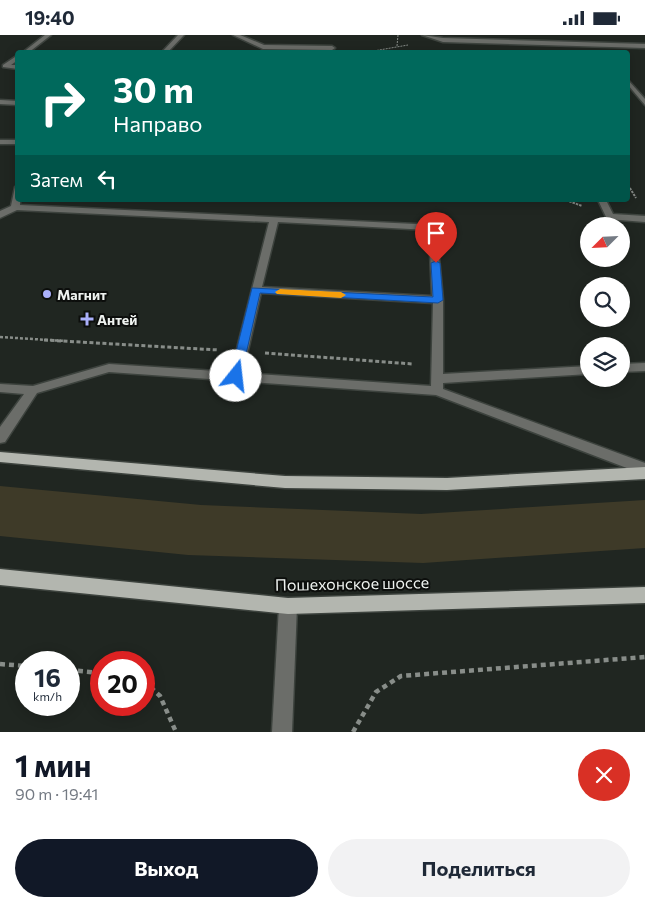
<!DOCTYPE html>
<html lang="ru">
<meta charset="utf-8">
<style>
:root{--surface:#fff;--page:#f2f2f3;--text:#1f2937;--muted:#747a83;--accent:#111827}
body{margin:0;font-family:Commissioner,sans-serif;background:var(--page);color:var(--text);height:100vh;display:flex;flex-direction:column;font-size:19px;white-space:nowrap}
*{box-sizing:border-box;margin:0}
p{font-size:16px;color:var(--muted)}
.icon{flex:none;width:28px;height:28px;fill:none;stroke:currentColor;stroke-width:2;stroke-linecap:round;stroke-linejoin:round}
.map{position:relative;height:697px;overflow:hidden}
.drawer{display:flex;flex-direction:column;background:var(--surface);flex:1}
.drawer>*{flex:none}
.top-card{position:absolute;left:15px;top:15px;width:615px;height:152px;border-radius:5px;box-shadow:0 2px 12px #0003;background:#00695c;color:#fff;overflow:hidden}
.needle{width:32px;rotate:246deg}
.buttons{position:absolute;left:580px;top:182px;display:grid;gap:10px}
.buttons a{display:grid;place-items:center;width:50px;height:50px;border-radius:50%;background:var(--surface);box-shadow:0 2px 12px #0003;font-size:25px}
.speed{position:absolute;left:15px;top:616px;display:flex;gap:10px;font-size:25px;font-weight:700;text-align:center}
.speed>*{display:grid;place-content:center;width:65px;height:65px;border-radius:50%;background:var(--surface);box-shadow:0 2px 12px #0003;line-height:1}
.speed small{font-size:12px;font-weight:400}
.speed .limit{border:8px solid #d22;background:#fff;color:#111}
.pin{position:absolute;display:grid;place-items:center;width:42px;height:42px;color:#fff;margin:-51px -21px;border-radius:50% 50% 50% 0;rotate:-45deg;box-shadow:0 0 5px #0007}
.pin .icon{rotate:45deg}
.me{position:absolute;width:55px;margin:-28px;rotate:16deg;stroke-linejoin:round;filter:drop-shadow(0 0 4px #0008)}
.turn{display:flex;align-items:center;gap:18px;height:105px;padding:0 15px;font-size:22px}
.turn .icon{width:65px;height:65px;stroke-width:2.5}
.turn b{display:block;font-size:35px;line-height:42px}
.then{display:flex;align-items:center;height:48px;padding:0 15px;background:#0003;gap:10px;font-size:19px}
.round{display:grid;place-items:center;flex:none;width:52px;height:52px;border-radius:26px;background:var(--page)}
.head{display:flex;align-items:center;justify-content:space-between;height:85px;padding:0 15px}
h1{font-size:30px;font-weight:700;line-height:38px;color:var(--accent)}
.primary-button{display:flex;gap:10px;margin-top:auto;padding:10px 15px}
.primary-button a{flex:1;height:58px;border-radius:30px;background:var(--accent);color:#fff;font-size:20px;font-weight:700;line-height:58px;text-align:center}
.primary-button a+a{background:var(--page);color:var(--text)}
.status{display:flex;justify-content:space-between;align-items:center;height:35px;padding:0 25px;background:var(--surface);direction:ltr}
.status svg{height:14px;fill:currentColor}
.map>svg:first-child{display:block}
.green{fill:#3e3a28}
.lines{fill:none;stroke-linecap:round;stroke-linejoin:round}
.minor-casing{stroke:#3d433e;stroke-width:3}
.major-casing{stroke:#3d433e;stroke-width:3}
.path-far4{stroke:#888d89;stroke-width:1;stroke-dasharray:2 1;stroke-linecap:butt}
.path-far3{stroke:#888d89;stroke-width:2;stroke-dasharray:2.5 1;stroke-linecap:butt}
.path-far2{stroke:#888d89;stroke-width:2.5;stroke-dasharray:3 2;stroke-linecap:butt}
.path-far1{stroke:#888d89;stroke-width:3;stroke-dasharray:4 2.5;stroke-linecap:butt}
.path{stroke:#888d89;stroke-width:4.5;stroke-dasharray:5 4;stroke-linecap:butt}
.minor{fill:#6b6d69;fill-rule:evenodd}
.major{fill:#b3b6af;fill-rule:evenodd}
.route{fill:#1a73e8;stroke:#114b97}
.slow{fill:#f59e0b}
.poi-dot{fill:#aab0fb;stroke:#0c0e0c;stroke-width:2}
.labels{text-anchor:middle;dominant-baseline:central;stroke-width:4;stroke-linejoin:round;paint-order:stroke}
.poi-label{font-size:14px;font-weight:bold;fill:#eff3f0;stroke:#0c0e0c;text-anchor:start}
.near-street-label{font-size:16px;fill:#eff3f0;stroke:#0c0e0c}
</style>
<div class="status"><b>19:40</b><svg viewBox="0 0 49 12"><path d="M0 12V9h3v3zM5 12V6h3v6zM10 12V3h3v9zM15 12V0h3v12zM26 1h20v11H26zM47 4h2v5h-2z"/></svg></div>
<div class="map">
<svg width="645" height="697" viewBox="0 0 645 697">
<rect width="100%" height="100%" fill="#202621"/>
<polygon class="green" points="0,451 201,470 421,479 645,465 645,513 423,528 188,520 0,501"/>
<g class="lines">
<defs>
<g id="minor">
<polygon points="45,0 51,0 28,18 22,18"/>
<polygon points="178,0 184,0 167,18 161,18"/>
<polygon points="233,0 240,0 264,10 332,11 335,13 332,15 263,14"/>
<polygon points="422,0 443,3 645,9 645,13 443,7"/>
<polygon points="18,20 18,25 11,30 18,30 18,34 3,32 3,30"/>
<polygon points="628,45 645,64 645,70 628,50"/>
<polygon points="0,65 18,66 18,70 0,69"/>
<rect x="0" y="105" width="18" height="4"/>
<path d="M15,152h3v13h2v5l416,20 7,75v74l146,-8v8l-146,9v6l202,74v12l-209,-80 -327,-23 -72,21 -32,49 -5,1v-16l24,-33 -24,-2v-8l33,2 76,-22 122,8 38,-150 -252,-12 -17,8v-7l11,-5zM278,187l151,8 3,66 -170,-9zM261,258l172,10 -2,83 -188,-13z"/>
<polygon points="598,165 606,165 613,179 645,181 645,187 607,184"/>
<polygon points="645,328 645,336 621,337 621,329"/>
<polygon points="288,563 294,565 297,571 292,697 272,697 279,571 282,565"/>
</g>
<g id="major">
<polygon points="0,417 285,441 447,443 645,432 645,444 447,455 285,453 0,427"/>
<polygon points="0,534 288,563 645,552 645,568 288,579 0,550"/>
</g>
</defs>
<use href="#minor" class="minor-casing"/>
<use href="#major" class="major-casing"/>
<g class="path-far4">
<polyline points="397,11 398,0"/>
<polyline points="362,18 408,10"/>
</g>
<g class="path-far3">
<polyline points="628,150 636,163"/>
<polyline points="566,165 582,171"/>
</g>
<polyline class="path-far2" points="0,302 65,306"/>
<g class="path-far1">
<polyline points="44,305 219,315"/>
<polyline points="265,318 413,329"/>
</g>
<g class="path">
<polyline points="0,629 26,631"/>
<polyline points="69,635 101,638"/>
<polyline points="144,646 160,661 176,697"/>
<polyline points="353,697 376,657 401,641 645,622"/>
</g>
<use href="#minor" class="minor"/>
<use href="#major" class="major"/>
</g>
<polygon class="route" points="436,226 440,228 443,265 438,268 260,258 241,341 236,345 230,341 252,253 433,262 431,228"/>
<polygon class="slow" points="280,254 341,257 346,260 341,263 277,259 275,257"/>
<g class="poi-dot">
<circle cx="47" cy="259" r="5"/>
<path d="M84.5 276.5h5v5h5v5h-5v5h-5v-5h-5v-5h5z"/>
</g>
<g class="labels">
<g class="poi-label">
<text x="57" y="259">Магнит</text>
<text x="97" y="284">Антей</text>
</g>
<g class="near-street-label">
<text transform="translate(352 548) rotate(-1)">Пошехонское шоссе</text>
</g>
</g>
</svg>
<div class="buttons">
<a><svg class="needle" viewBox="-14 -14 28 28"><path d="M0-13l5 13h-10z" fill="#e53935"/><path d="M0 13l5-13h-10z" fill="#747a83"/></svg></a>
<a><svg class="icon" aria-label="search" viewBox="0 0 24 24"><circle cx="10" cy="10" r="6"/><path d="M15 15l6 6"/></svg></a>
<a><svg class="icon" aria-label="layers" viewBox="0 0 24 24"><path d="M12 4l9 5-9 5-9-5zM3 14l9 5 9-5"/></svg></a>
</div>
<div class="speed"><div>16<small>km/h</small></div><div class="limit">20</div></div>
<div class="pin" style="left:436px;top:228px;background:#d93025"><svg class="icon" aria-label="arrive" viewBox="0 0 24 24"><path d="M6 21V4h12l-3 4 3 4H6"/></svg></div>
<svg class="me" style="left:236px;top:341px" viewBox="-20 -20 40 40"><circle r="19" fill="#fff"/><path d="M0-13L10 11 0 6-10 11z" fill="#1a73e8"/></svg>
<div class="top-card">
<div class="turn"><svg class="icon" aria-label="right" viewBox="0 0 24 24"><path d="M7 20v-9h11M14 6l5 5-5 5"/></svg><div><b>30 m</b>Направо</div></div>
<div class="then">Затем<svg class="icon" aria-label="left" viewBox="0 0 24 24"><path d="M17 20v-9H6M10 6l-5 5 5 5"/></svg></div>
</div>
</div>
<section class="drawer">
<div class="head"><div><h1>1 мин</h1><p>90 m · 19:41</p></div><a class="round" style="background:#d93025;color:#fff"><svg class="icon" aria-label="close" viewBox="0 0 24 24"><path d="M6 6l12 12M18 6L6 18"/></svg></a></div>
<div class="primary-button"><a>Выход</a><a>Поделиться</a></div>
</section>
